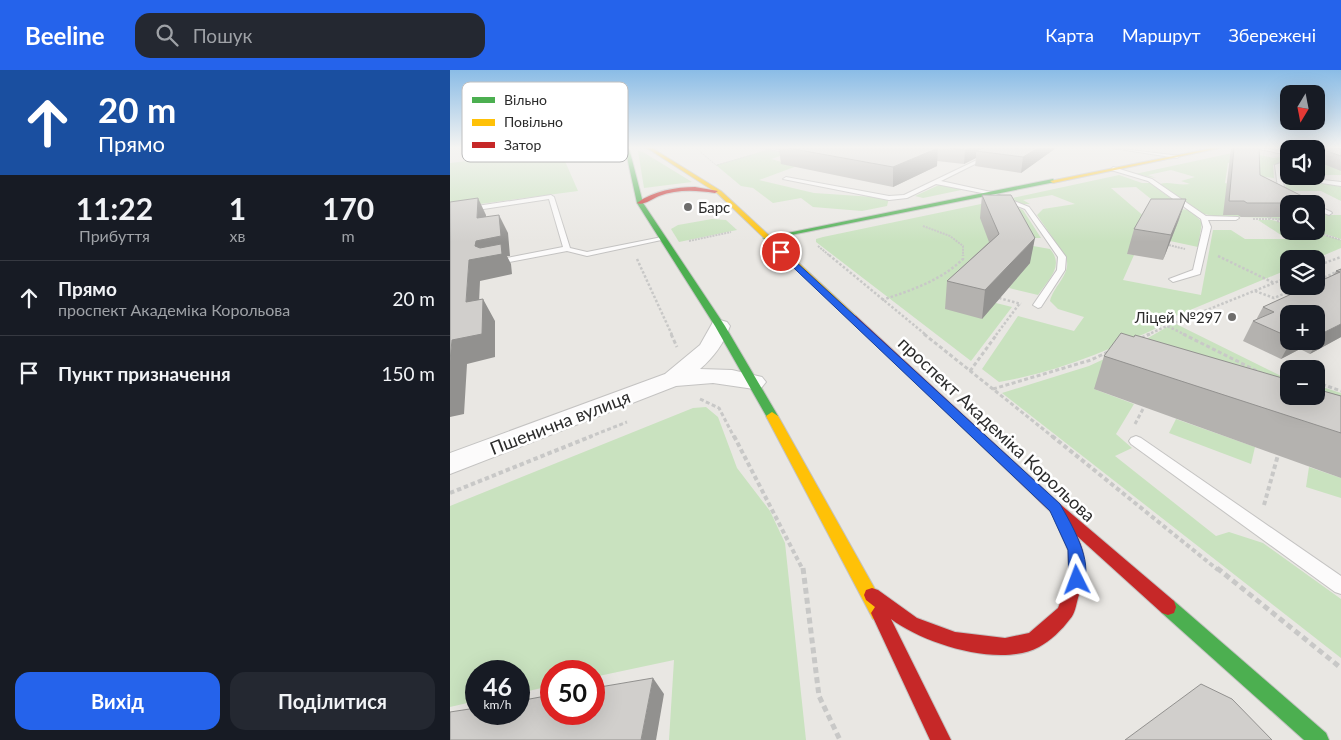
<!DOCTYPE html>
<html lang="uk">
<meta charset="utf-8">
<style>
:root{--surface:#171b24;--page:#242831;--text:#f1f3f6;--muted:#9ea1a6;--line:#363941;--accent:#2563eb}
body{margin:0;font-family:Lato,sans-serif;background:var(--page);color:var(--text);height:100vh;display:flex;flex-direction:column;font-size:19px;white-space:nowrap}
*{box-sizing:border-box;margin:0}
p{font-size:16px;color:var(--muted)}
.icon{flex:none;width:28px;height:28px;fill:none;stroke:currentColor;stroke-width:2;stroke-linecap:round;stroke-linejoin:round}
.map{position:relative;flex:1;overflow:hidden}
.side{display:flex;flex-direction:column;background:var(--surface);width:450px}
.side>*{flex:none}
.guide{background:#1a4fa0;color:#fff;overflow:hidden}
.needle{width:32px;rotate:190deg}
.buttons{position:absolute;left:830px;top:15px;display:grid;gap:10px}
.buttons a{display:grid;place-items:center;width:45px;height:45px;border-radius:10px;background:var(--surface);box-shadow:0 5px 20px #0002;font-size:25px}
.speed{position:absolute;left:15px;top:590px;display:flex;gap:10px;font-size:25px;font-weight:700;text-align:center}
.speed>*{display:grid;place-content:center;width:65px;height:65px;border-radius:50%;background:var(--surface);box-shadow:0 5px 20px #0002;line-height:1}
.speed small{font-size:12px;font-weight:400}
.speed .limit{border:8px solid #d22;background:#fff;color:#111}
.pin{position:absolute;display:grid;place-items:center;width:42px;height:42px;color:#fff;margin:-21px;border:2px solid #fff;border-radius:50%;box-shadow:0 1px 5px #0007}
.me{position:absolute;width:55px;margin:-28px;rotate:357deg;stroke-linejoin:round;filter:drop-shadow(0 0 4px #0008)}
.turn{display:flex;align-items:center;gap:18px;height:105px;padding:0 15px;font-size:22px}
.turn .icon{width:65px;height:65px;stroke-width:2.5}
.turn b{display:block;font-size:35px;line-height:42px}
.eta{display:flex;justify-content:space-evenly;align-items:center;height:85px;text-align:center}
.eta b{font-size:30px;font-weight:700;line-height:35px}
.cta{display:flex;gap:10px;margin-top:auto;padding:10px 15px}
.cta a{flex:1;height:58px;border-radius:15px;background:var(--accent);color:#fff;font-size:20px;font-weight:700;line-height:58px;text-align:center}
.cta a+a{background:var(--page);color:var(--text)}
ul{padding:0;list-style:none}
li{display:flex;align-items:center;gap:15px;height:75px;padding:0 15px;border-top:1px solid var(--line)}
li div{flex:1}
li b{display:block;font-size:19px}
li em{font-style:normal}
header{display:flex;align-items:center;gap:30px;box-sizing:border-box;height:70px;padding:0 25px;background:var(--accent);color:#fff}
header strong{font-size:24px}
nav{display:flex;gap:28px;margin-inline-start:auto;font-size:18px}
.search{width:350px;height:45px;background:var(--page);display:flex;align-items:center;gap:12px;box-sizing:border-box;padding:0 18px;border-radius:15px;color:var(--muted);font-size:19px}
main{display:flex;flex:1;min-height:0}
.map>svg:first-child{display:block}
.green{fill:#c9e2bf}
.lines{fill:none;stroke-linecap:round;stroke-linejoin:round}
.lane-casing{stroke:#c4c3c2;stroke-width:2}
.street-casing{stroke:#c4c3c2;stroke-width:2}
.fast-casing{stroke:#c4c3c2;stroke-width:2}
.slow-casing{stroke:#c4c3c2;stroke-width:2}
.jam-casing{stroke:#c4c3c2;stroke-width:2}
.path-far5{stroke:#c8c8c7;stroke-width:1;stroke-dasharray:2 1;stroke-linecap:butt}
.path-far4{stroke:#c8c8c7;stroke-width:2;stroke-dasharray:2 1;stroke-linecap:butt}
.path-far3{stroke:#c8c8c7;stroke-width:2.5;stroke-dasharray:2.5 2;stroke-linecap:butt}
.path-far2{stroke:#c8c8c7;stroke-width:3;stroke-dasharray:4 2.5;stroke-linecap:butt}
.path-far1{stroke:#c8c8c7;stroke-width:4;stroke-dasharray:4.5 3;stroke-linecap:butt}
.path{stroke:#c8c8c7;stroke-width:5;stroke-dasharray:6 4;stroke-linecap:butt}
.lane{fill:#fcfbfb;fill-rule:evenodd}
.street{fill:#fcfbfb;fill-rule:evenodd}
.fast{fill:#4caf50;fill-rule:evenodd}
.slow{fill:#ffc107;fill-rule:evenodd}
.jam{fill:#c62828;fill-rule:evenodd}
.wall{fill:#b4b2af;fill-rule:evenodd}
.shaded-wall{fill:#92918f}
.building{fill:#d1cfcc;stroke:#92918f}
.route{fill:#2563eb;stroke:#184099}
.poi-dot{fill:#6e6d6c;stroke:#fff;stroke-width:2}
.labels{text-anchor:middle;dominant-baseline:central;stroke-width:5;stroke-linejoin:round;paint-order:stroke}
.far-poi-label{font-size:15px;fill:#2c2c2c;stroke:#fff;text-anchor:start}
.street-label{font-size:18px;fill:#2c2c2c;stroke:#fff}
.key{fill:#fff;stroke:#c0c0c0;stroke-width:1}
.key-label{font-size:14px;fill:#2c2c2c}
</style>
<header>
<strong>Beeline</strong>
<div class="search"><svg class="icon" aria-label="search" viewBox="0 0 24 24"><circle cx="10" cy="10" r="6"/><path d="M15 15l6 6"/></svg>Пошук</div>
<nav><a>Карта</a><a>Маршрут</a><a>Збережені</a></nav>
</header>
<main>
<section class="side">
<div class="guide">
<div class="turn"><svg class="icon" aria-label="ahead" viewBox="0 0 24 24"><path d="M12 20V5M6 11l6-6 6 6"/></svg><div><b>20 m</b>Прямо</div></div>
</div>
<div class="eta">
<div><b>11:22</b><p>Прибуття</p></div>
<div><b>1</b><p>хв</p></div>
<div><b>170</b><p>m</p></div>
</div>
<ul>
<li><svg class="icon" aria-label="ahead" viewBox="0 0 24 24"><path d="M12 20V5M6 11l6-6 6 6"/></svg><div><b>Прямо</b><p>проспект Академіка Корольова</p></div><em>20 m</em></li>
<li><svg class="icon" aria-label="arrive" viewBox="0 0 24 24"><path d="M6 21V4h12l-3 4 3 4H6"/></svg><div><b>Пункт призначення</b></div><em>150 m</em></li>
</ul>
<div class="cta"><a>Вихід</a><a>Поділитися</a></div>
</section>
<div class="map">
<svg width="891" height="670" viewBox="0 0 891 670">
<rect width="100%" height="100%" fill="#e9e7e3"/>
<g class="green">
<polygon points="108,78 148,78 111,82 128,121 0,138 0,93 111,80"/>
<path d="M805,78l7,2 -13,3 25,5 15,-3v5l-16,5 1,13 -19,-2 -1,-10 -26,-3 -3,20 3,1 -2,1 63,32v6l-17,-5 -58,-2 -10,-2 -44,-30c9,-3 18,2 30,0l-9,-3 14,-4 -24,-7 -23,5 8,3 -21,-4z"/>
<polygon points="320,79 339,83 321,89 347,96 309,110 364,123 439,128 437,136 412,141 363,137 351,128 323,133 303,118 291,116 266,95"/>
<polygon points="188,81 193,82 242,112 194,118"/>
<polygon points="866,88 891,98 891,105 866,105"/>
<path d="M669,105l23,8h8l27,20h-21l-20,-16 -25,1 35,30 -19,36 7,1 -11,25 78,15 12,-65h18l14,9h42l-29,-19h14l17,5v6h21l31,9v8l-26,11h-26v10l-123,51 4,2c-56,26 -111,50 -171,60l-17,-13 36,-53 56,15 10,-14 -26,-8 -8,-8c4,-16 22,-27 16,-44l-29,-42 6,-6 32,-5 -23,-9 -29,5 7,4h-10l-12,-5z"/>
<polygon points="835,109 891,116 891,131 871,121 841,121 836,119"/>
<polygon points="491,114 516,119 473,128 465,126"/>
<polygon points="550,130 573,140 591,168 568,168 545,189 546,233 562,237 521,291 366,172 366,169 373,167"/>
<polygon points="729,139 739,140 752,152 748,177 720,171"/>
<polygon points="866,142 872,145 891,145 891,169 865,161"/>
<polygon points="262,149 276,150 287,160 229,172 221,159 228,155"/>
<path d="M583,176l17,3c15,17 -2,31 -12,46l-29,-7z"/>
<polygon points="724,253 839,310 839,326 866,326 866,315 891,323 891,372 644,319 684,334 666,364 682,378 665,386 766,466 779,462 813,473 891,529 891,588 552,323 639,296 691,272"/>
<polygon points="256,337 268,347 287,398 320,441 335,473 356,670 219,670 224,590 144,607 144,601 101,601 101,616 69,623 69,601 26,601 26,631 0,637 0,436 243,338"/>
<polygon points="726,349 805,377 801,394 719,363"/>
<polygon points="859,397 891,408 891,428 856,417"/>
</g>
<g class="lines">
<defs>
<g id="lane">
<polygon points="313,78 343,82 341,83"/>
<polygon points="552,78 557,78 491,111 541,122 579,137 616,187 615,200 591,237 588,238 583,235 607,200 608,187 575,139 537,124 486,114 457,128 439,130 333,109 336,107 439,126 454,125"/>
<polygon points="663,78 730,86 727,88"/>
<polygon points="809,78 839,82 839,85 809,79"/>
<polygon points="839,90 839,94 831,96 832,104 839,106 891,112 891,116 832,107 834,117 863,134 855,134 828,118 825,95"/>
<polygon points="663,97 702,109 756,146 788,147 789,148 786,150 758,150 761,157 750,204 723,212 719,209 743,200 753,157 751,149 698,111 661,100"/>
<polygon points="101,125 104,127 120,178 137,182 212,167 216,169 137,186 117,181 44,195 40,193 41,191 113,177 99,129 0,144 0,140"/>
<polygon points="866,135 881,142 882,143 879,145 866,140"/>
<polygon points="686,366 691,368 891,506 891,524 885,522 681,374 679,371 681,368"/>
</g>
<path id="street" d="M270,250l7,2 3,4c-6,17 -16,31 -30,43l32,1 30,7 4,5 -4,5 -8,2 -41,-6 -37,3 -226,88v-21l215,-79 35,-29 13,-23z"/>
<g id="fast">
<polygon points="175,78 179,78 193,133 275,256 328,346 326,349 318,349 265,256 187,133"/>
<polygon points="603,109 605,112 316,170 313,168"/>
<polygon points="718,529 724,531 876,663 879,670 854,670 712,543 710,537 712,531"/>
</g>
<g id="slow">
<polygon points="197,78 202,78 271,121 406,246 406,250 400,250 267,123"/>
<polygon points="763,78 770,78 603,113 600,111"/>
<polygon points="322,342 328,346 435,537 437,543 435,549 429,551 423,549 316,346"/>
</g>
<g id="jam">
<path d="M245,117l23,4 -3,2c-19,-3 -38,-4 -56,3 -7,3 -16,10 -22,7 16,-12 39,-16 58,-16z"/>
<path d="M403,245l3,1 204,188 114,97 2,6 -2,6 -6,2 -6,-2 -85,-77c11,22 9,39 1,62 -2,7 -3,16 -8,21 -8,11 -20,22 -31,28 -39,21 -115,-3 -148,-28l60,121h-21l-59,-127 4,-6 -9,-7 -2,-5 2,-5 6,-2 6,2 39,28 38,14 50,6 24,-5 29,-25 11,-29 -1,-29 -14,-32 1,-2 -205,-196 -1,-2z"/>
</g>
</defs>
<use href="#lane" class="lane-casing"/>
<use href="#street" class="street-casing"/>
<use href="#fast" class="fast-casing"/>
<use href="#slow" class="slow-casing"/>
<use href="#jam" class="jam-casing"/>
<g class="path-far5">
<polyline points="246,78 267,96"/>
<polyline points="267,95 302,85"/>
</g>
<g class="path-far4">
<polyline points="817,146 822,149 839,149"/>
<polyline points="803,149 821,149"/>
<polyline points="827,151 839,154"/>
<polyline points="473,156 500,166 513,176 513,186"/>
<polyline points="862,161 891,170"/>
<polyline points="239,171 281,162"/>
<polyline points="719,175 735,179"/>
<polyline points="368,176 380,186"/>
</g>
<g class="path-far3">
<polyline points="379,185 476,265"/>
<polyline points="768,186 824,213"/>
<polyline points="187,189 222,265"/>
<polyline points="866,196 891,187"/>
<polyline points="866,211 891,200"/>
<polyline points="805,221 824,228 853,216"/>
<polyline points="549,228 571,234"/>
<path d="M432,230c30,-10 58,-19 81,-41v-4"/>
<polyline points="717,256 839,207"/>
<polyline points="546,265 570,233"/>
<polyline points="697,265 717,256 736,265"/>
</g>
<g class="path-far2">
<polyline points="221,264 227,277"/>
<polyline points="474,264 603,367"/>
<polyline points="733,264 813,304"/>
<polyline points="691,268 700,264"/>
<polyline points="520,301 547,264"/>
<polyline points="830,310 839,306"/>
<polyline points="866,312 891,321"/>
<polyline points="543,319 641,290 660,281"/>
<polyline points="250,329 269,338 284,367"/>
<polyline points="685,354 694,337"/>
<polyline points="139,367 177,352"/>
</g>
<g class="path-far1">
<polyline points="284,366 353,500"/>
<polyline points="602,366 768,500"/>
<polyline points="0,423 142,366"/>
<polyline points="814,435 828,385"/>
</g>
<g class="path">
<polyline points="353,498 369,626 390,670"/>
<polyline points="767,498 891,598"/>
</g>
<use href="#lane" class="lane"/>
<use href="#street" class="street"/>
<use href="#fast" class="fast"/>
<use href="#slow" class="slow"/>
<use href="#jam" class="jam"/>
</g>
<g class="wall">
<polygon points="329,78 606,78 571,103 525,96 526,88 514,94 487,91 487,96 443,117 331,94"/>
<polygon points="781,78 809,78 810,105 866,133 866,134 839,134 839,147 791,147 788,145 773,145"/>
<polygon points="834,78 891,78 891,101 866,91 866,79 839,79 839,80"/>
<polygon points="532,125 580,193 532,249 495,239 497,211 539,172 530,148"/>
<polygon points="736,129 728,152 713,190 677,184 684,159"/>
<path d="M891,199v68l-31,17 -10,-5 -19,10 -38,-18 10,-20 3,-1 7,-13 70,-31 3,-5zM839,244h27v27h-27z"/>
<polygon points="684,267 891,326 891,408 644,319 654,286"/>
</g>
<g class="shaded-wall">
<polygon points="488,78 487,96 443,117 443,97"/>
<polygon points="519,78 548,78 526,81 526,88 514,94 515,80"/>
<polygon points="588,78 606,78 571,103 573,87"/>
<polygon points="28,128 36,145 36,166 27,148"/>
<polygon points="736,129 728,152 713,190 721,165"/>
<polygon points="49,145 58,163 60,186 57,186 61,194 62,204 30,211 28,254 16,232 19,190 26,171"/>
<polygon points="585,168 580,193 532,249 535,220"/>
<polygon points="33,229 45,251 45,287 17,294 14,344 0,347 0,291 2,270"/>
<polygon points="891,254 891,267 860,284 873,263"/>
<polygon points="841,271 854,271 850,279 831,289"/>
<polygon points="203,608 214,624 206,670 191,670"/>
</g>
<g class="building">
<polygon points="338,78 488,78 443,97"/>
<polygon points="500,78 519,78 515,80"/>
<polygon points="534,78 588,78 573,87 526,81"/>
<polygon points="784,78 809,78 810,105 866,133 797,133 794,131 779,131"/>
<polygon points="868,78 882,78 891,79 891,86"/>
<polygon points="532,125 561,125 585,168 535,220 497,211 549,164"/>
<polygon points="28,128 27,148 49,145 51,166 26,171 25,176 30,178 51,174 52,184 19,190 16,232 33,229 32,264 2,270 0,291 0,132"/>
<polygon points="701,129 736,129 721,165 684,159"/>
<polygon points="891,199 891,254 873,263 866,260 866,244 839,244 839,267 803,251 824,242 813,237 859,216 866,216 866,213 890,202 886,201"/>
<polygon points="671,263 684,267 685,265 839,310 839,326 866,326 866,319 891,326 891,363 654,286"/>
<polygon points="203,608 191,670 0,670 0,642 26,638 26,644 69,644 69,631 101,625 101,644 144,644 144,618"/>
<polygon points="751,614 782,629 822,670 675,670"/>
</g>
<linearGradient id="sky" x2="0" y2="1"><stop stop-color="#8abce6"/><stop offset="0.45" stop-color="#f5f4f2"/><stop offset="1" stop-color="#f5f4f2" stop-opacity="0"/></linearGradient>
<rect width="891" height="172" fill="url(#sky)"/>
<path class="route" d="M328,180h5l277,254c11,20 34,57 23,81l-6,2 -5,-2 -3,-5 -1,-30 -18,-39 -272,-258z"/>
<g class="poi-dot">
<circle cx="238" cy="137" r="5"/>
<circle cx="782" cy="247" r="5"/>
</g>
<g class="labels">
<g class="far-poi-label">
<text x="248" y="137">Барс</text>
<text x="772" y="247" text-anchor="end">Ліцей №297</text>
</g>
<g class="street-label">
<text transform="translate(110 352) rotate(-21)">Пшенична вулиця</text>
<text transform="translate(547 359) rotate(43)">проспект Академіка Корольова</text>
</g>
</g>
<rect x="12" y="12" width="166" height="80" rx="8" class="key"/>
<rect x="22" y="27" width="23" height="6" fill="#4caf50"/>
<rect x="22" y="49" width="23" height="7" fill="#ffc107"/>
<rect x="22" y="72" width="23" height="6" fill="#c62828"/>
<g class="key-label">
<text x="54" y="35">Вільно</text>
<text x="54" y="57">Повільно</text>
<text x="54" y="80">Затор</text>
</g>
</svg>
<div class="buttons">
<a><svg class="needle" viewBox="-14 -14 28 28"><path d="M0-13l5 13h-10z" fill="#e53935"/><path d="M0 13l5-13h-10z" fill="#9ea1a6"/></svg></a>
<a><svg class="icon" aria-label="sound" viewBox="0 0 24 24"><path d="M4 9h4l5-4v14l-5-4H4zM17 9q2 3 0 6"/></svg></a>
<a><svg class="icon" aria-label="search" viewBox="0 0 24 24"><circle cx="10" cy="10" r="6"/><path d="M15 15l6 6"/></svg></a>
<a><svg class="icon" aria-label="layers" viewBox="0 0 24 24"><path d="M12 4l9 5-9 5-9-5zM3 14l9 5 9-5"/></svg></a>
<a>+</a>
<a>−</a>
</div>
<div class="speed"><div>46<small>km/h</small></div><div class="limit">50</div></div>
<div class="pin" style="left:331px;top:182px;background:#d93025"><svg class="icon" aria-label="arrive" viewBox="0 0 24 24"><path d="M6 21V4h12l-3 4 3 4H6"/></svg></div>
<svg class="me" style="left:627px;top:510px" viewBox="-20 -20 40 40"><path d="M0-17L14 15 0 8-14 15z" fill="#2563eb" stroke="#fff" stroke-width="4"/></svg>
</div>
</main>
